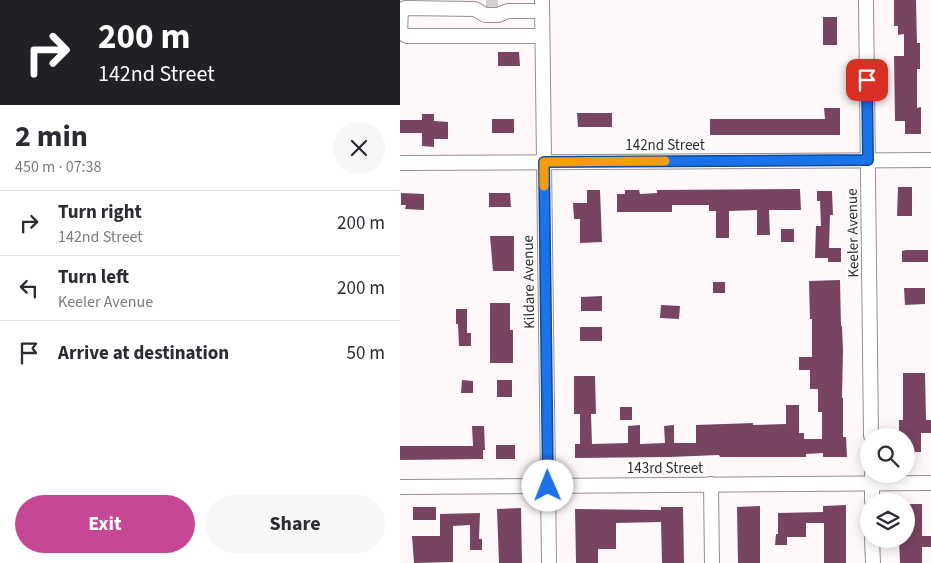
<!DOCTYPE html>
<meta charset="utf-8">
<style>
:root{--surface:#fff;--page:#f7f7f7;--text:#2b2b33;--muted:#7c7c81;--line:#e1e1e2;--accent:#c64794}
body{margin:0;font-family:"Source Sans 3",sans-serif;background:var(--page);color:var(--text);height:100vh;display:flex;flex-direction:column;font-size:19px;white-space:nowrap}
*{box-sizing:border-box;margin:0}
p{font-size:16px;color:var(--muted)}
.icon{flex:none;width:28px;height:28px;fill:none;stroke:currentColor;stroke-width:2;stroke-linecap:round;stroke-linejoin:round}
.map{position:relative;flex:1;overflow:hidden}
.sheet{display:flex;flex-direction:column;background:var(--surface);width:400px}
.sheet>*{flex:none}
.top-card{background:#202124;color:#fff;overflow:hidden}
.buttons{position:absolute;left:460px;top:428px;display:grid;gap:10px}
.buttons a{display:grid;place-items:center;width:55px;height:55px;border-radius:50%;background:var(--surface);box-shadow:0 2px 12px #0003;font-size:25px}
.pin{position:absolute;display:grid;place-items:center;width:42px;height:42px;color:#fff;margin:-21px;border-radius:10px;box-shadow:0 2px 8px #0006}
.me{position:absolute;width:55px;margin:-28px;rotate:359deg;stroke-linejoin:round;filter:drop-shadow(0 0 4px #0008)}
.turn{display:flex;align-items:center;gap:18px;height:105px;padding:0 15px;font-size:22px}
.turn .icon{width:65px;height:65px;stroke-width:2.5}
.turn b{display:block;font-size:35px;line-height:42px}
.round{display:grid;place-items:center;flex:none;width:52px;height:52px;border-radius:26px;background:var(--page)}
.headline{display:flex;align-items:center;justify-content:space-between;height:85px;padding:0 15px}
h1{font-size:30px;font-weight:700;line-height:38px}
.cta{display:flex;gap:10px;margin-top:auto;padding:10px 15px}
.cta a{flex:1;height:58px;border-radius:30px;background:var(--accent);color:#fff;font-size:20px;font-weight:700;line-height:58px;text-align:center}
.cta a+a{background:var(--page);color:var(--text)}
ul{padding:0;list-style:none}
li{display:flex;align-items:center;gap:15px;height:65px;padding:0 15px;border-top:1px solid var(--line)}
li div{flex:1}
li b{display:block;font-size:19px}
li em{font-style:normal}
main{display:flex;flex:1;min-height:0}
.map>svg:first-child{display:block}
.building{fill:#794461}
.lines{fill:none;stroke-linecap:round;stroke-linejoin:round}
.minor-tunnel{stroke:#d6cfd2;stroke-width:14;stroke-dasharray:14 7;stroke-linecap:butt}
.minor-casing{stroke:#988d92;stroke-width:16}
.minor{stroke:#fff;stroke-width:14}
.route-casing{stroke:#114b97;stroke-width:12}
.route{stroke:#1a73e8;stroke-width:9}
.slow{stroke:#f59e0b;stroke-width:9}
.labels{text-anchor:middle;dominant-baseline:central;stroke-width:5;stroke-linejoin:round;paint-order:stroke}
.street-label{font-size:15px;fill:#312d2f;stroke:#fff}
</style>
<main>
<section class="sheet">
<div class="top-card">
<div class="turn"><svg class="icon" aria-label="right" viewBox="0 0 24 24"><path d="M7 20v-9h11M14 6l5 5-5 5"/></svg><div><b>200 m</b>142nd Street</div></div>
</div>
<div class="headline"><div><h1>2 min</h1><p>450 m · 07:38</p></div><a class="round"><svg class="icon" aria-label="close" viewBox="0 0 24 24"><path d="M6 6l12 12M18 6L6 18"/></svg></a></div>
<ul>
<li><svg class="icon" aria-label="right" viewBox="0 0 24 24"><path d="M7 20v-9h11M14 6l5 5-5 5"/></svg><div><b>Turn right</b><p>142nd Street</p></div><em>200 m</em></li>
<li><svg class="icon" aria-label="left" viewBox="0 0 24 24"><path d="M17 20v-9H6M10 6l-5 5 5 5"/></svg><div><b>Turn left</b><p>Keeler Avenue</p></div><em>200 m</em></li>
<li><svg class="icon" aria-label="arrive" viewBox="0 0 24 24"><path d="M6 21V4h12l-3 4 3 4H6"/></svg><div><b>Arrive at destination</b></div><em>50 m</em></li>
</ul>
<div class="cta"><a>Exit</a><a>Share</a></div>
</section>
<div class="map">
<svg width="531" height="563" viewBox="0 0 531 563">
<rect width="100%" height="100%" fill="#fff8fb"/>
<g class="building">
<polygon points="494,0 516,0 517,43 520,43 520,69 517,69 517,108 521,107 521,134 505,134 505,121 495,121 494,56 504,56 504,34 498,35 498,26 494,26"/>
<rect x="423" y="17" width="14" height="28"/>
<polygon points="98,52 119,52 120,66 98,66"/>
<polygon points="424,108 440,108 440,135 310,135 310,119 425,119"/>
<polygon points="177,113 212,113 212,127 178,127"/>
<polygon points="22,114 34,114 34,121 48,122 48,139 34,139 34,147 22,146 22,133 0,133 0,120 22,120"/>
<rect x="92" y="119" width="22" height="14"/>
<polygon points="498,187 512,187 512,216 497,216"/>
<polygon points="400,189 401,210 369,210 370,235 357,235 357,210 329,211 329,238 316,238 316,211 309,211 309,205 272,205 272,212 217,212 217,194 225,194 225,190 239,190 240,194 257,193 257,190"/>
<polygon points="187,190 200,190 202,242 180,243 180,219 174,219 173,203 187,203"/>
<polygon points="417,191 432,191 433,215 430,215 429,248 441,248 441,262 428,262 428,258 415,258 416,226 421,226 420,201 417,201"/>
<polygon points="1,193 24,194 24,210 5,209 6,205 1,205"/>
<polygon points="89,193 110,193 111,207 89,207"/>
<rect x="381" y="229" width="13" height="13"/>
<polygon points="90,236 114,236 114,271 93,271"/>
<polygon points="506,250 528,250 528,262 502,262 502,251"/>
<polygon points="440,280 441,326 442,326 443,350 442,398 443,398 443,437 446,437 447,457 423,457 423,453 406,454 406,457 320,457 319,455 269,457 175,458 175,444 180,444 180,414 174,414 174,376 195,376 196,414 191,414 192,444 228,443 228,426 240,425 240,444 265,443 264,426 274,425 274,443 296,443 296,425 353,423 353,425 386,424 386,405 399,405 399,433 404,433 404,439 422,439 422,412 418,412 418,389 410,389 410,370 399,370 399,357 412,357 412,319 410,319 409,281"/>
<rect x="313" y="282" width="12" height="11"/>
<polygon points="504,288 525,288 525,304 505,305"/>
<polygon points="202,296 202,311 181,311 181,297"/>
<polygon points="90,303 110,303 110,330 113,330 113,363 90,363"/>
<polygon points="261,305 280,306 279,319 260,318"/>
<polygon points="56,309 67,309 67,333 71,333 71,346 59,346 58,324 56,324"/>
<rect x="180" y="327" width="22" height="14"/>
<polygon points="503,373 525,373 526,420 531,420 531,433 521,433 521,452 515,452 515,456 506,456 506,436 499,436 499,420 503,420"/>
<polygon points="62,380 73,381 73,393 61,393"/>
<rect x="97" y="380" width="15" height="17"/>
<rect x="220" y="407" width="12" height="13"/>
<polygon points="72,426 84,426 85,450 83,450 83,459 0,460 0,446 73,446"/>
<rect x="96" y="445" width="19" height="14"/>
<polygon points="506,504 522,504 522,536 531,536 531,547 522,547 522,563 500,563 499,539 506,539"/>
<polygon points="446,505 446,563 424,563 424,523 406,523 406,537 387,537 387,545 375,545 376,534 378,534 378,513 423,512 423,506"/>
<polygon points="360,506 360,563 338,563 337,507"/>
<rect x="13" y="507" width="23" height="13"/>
<polygon points="261,507 283,507 284,563 262,563 261,522 216,523 216,549 198,549 198,563 176,563 175,509 261,510"/>
<polygon points="121,508 122,563 99,563 97,509"/>
<polygon points="80,513 79,539 82,539 82,550 70,550 70,525 53,526 53,562 14,563 12,536 40,536 40,514"/>
</g>
<g class="lines">
<polyline class="minor-tunnel" points="86,6 98,6"/>
<defs>
<g id="minor">
<polyline points="142,0 149,563"/>
<polyline points="466,0 471,436"/>
<polyline points="142,11 108,11 98,15 85,15 75,9 5,8 1,10 0,32 7,36 142,36"/>
<polyline points="0,163 531,160"/>
<polyline points="472,474 472,501"/>
<polyline points="311,484 312,563"/>
<polyline points="0,487 531,483"/>
<polyline points="472,539 473,563"/>
</g>
</defs>
<use href="#minor" class="minor-casing"/>
<use href="#minor" class="minor"/>
</g>
<g class="lines">
<defs>
<polyline id="route" points="148,486 144,162 468,160 467,80"/>
</defs>
<use href="#route" class="route-casing"/>
<use href="#route" class="route"/>
<polyline class="slow" points="144,186 144,162 265,161"/>
</g>
<g class="labels">
<g class="street-label">
<text x="265" y="145">142nd Street</text>
<text transform="translate(453 233) rotate(-91)">Keeler Avenue</text>
<text transform="translate(129 282) rotate(-91)">Kildare Avenue</text>
<text x="265" y="468">143rd Street</text>
</g>
</g>
</svg>
<div class="buttons">
<a><svg class="icon" aria-label="search" viewBox="0 0 24 24"><circle cx="10" cy="10" r="6"/><path d="M15 15l6 6"/></svg></a>
<a><svg class="icon" aria-label="layers" viewBox="0 0 24 24"><path d="M12 4l9 5-9 5-9-5zM3 14l9 5 9-5"/></svg></a>
</div>
<div class="pin" style="left:467px;top:80px;background:#d93025"><svg class="icon" aria-label="arrive" viewBox="0 0 24 24"><path d="M6 21V4h12l-3 4 3 4H6"/></svg></div>
<svg class="me" style="left:148px;top:486px" viewBox="-20 -20 40 40"><circle r="19" fill="#fff"/><path d="M0-13L10 11 0 6-10 11z" fill="#1a73e8"/></svg>
</div>
</main>
